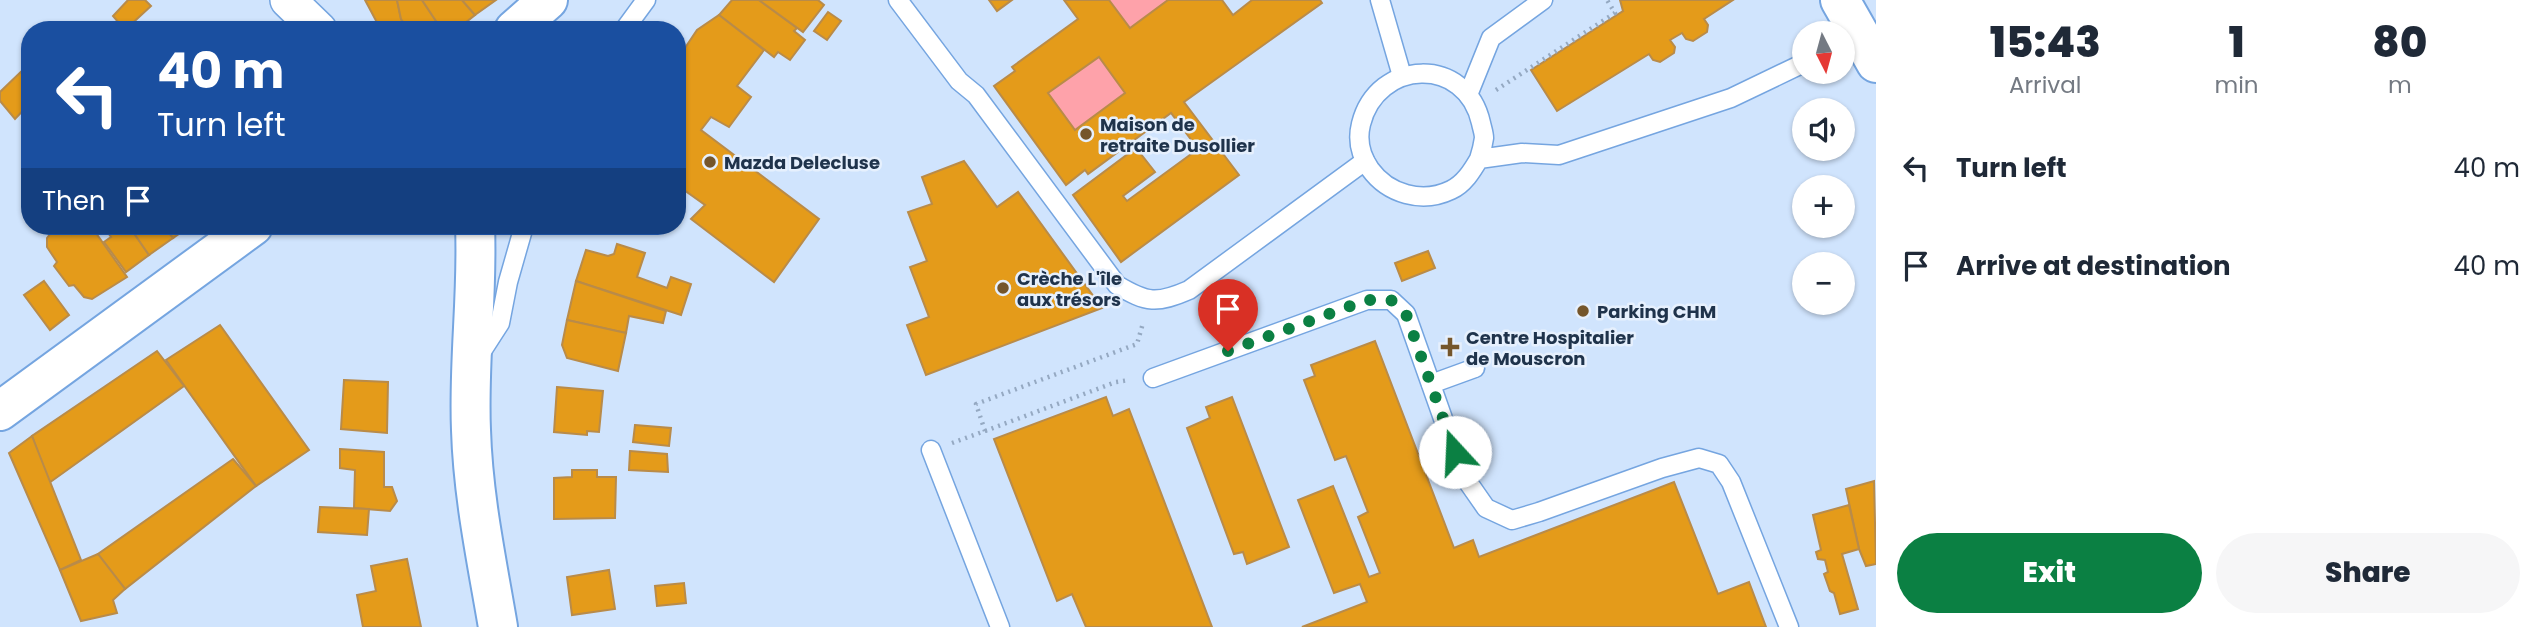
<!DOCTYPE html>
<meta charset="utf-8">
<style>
:root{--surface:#fff;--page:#f6f6f7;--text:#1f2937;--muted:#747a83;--accent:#0b8043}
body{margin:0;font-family:Poppins,sans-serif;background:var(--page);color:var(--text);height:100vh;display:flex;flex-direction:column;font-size:26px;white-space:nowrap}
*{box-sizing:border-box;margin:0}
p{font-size:23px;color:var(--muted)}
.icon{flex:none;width:38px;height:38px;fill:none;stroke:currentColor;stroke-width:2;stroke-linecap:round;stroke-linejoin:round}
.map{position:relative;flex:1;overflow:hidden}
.panel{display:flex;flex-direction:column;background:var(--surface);width:665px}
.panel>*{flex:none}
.top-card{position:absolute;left:21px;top:21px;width:665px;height:214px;border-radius:28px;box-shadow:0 2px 5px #0004;background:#1a4fa0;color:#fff;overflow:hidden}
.needle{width:46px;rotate:174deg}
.buttons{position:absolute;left:1792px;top:21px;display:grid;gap:14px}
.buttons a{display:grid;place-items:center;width:63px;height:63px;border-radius:50%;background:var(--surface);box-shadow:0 2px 5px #0004;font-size:35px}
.pin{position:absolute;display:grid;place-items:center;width:60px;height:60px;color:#fff;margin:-72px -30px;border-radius:50% 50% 50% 0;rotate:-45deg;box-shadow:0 0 7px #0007}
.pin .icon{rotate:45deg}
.me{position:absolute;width:77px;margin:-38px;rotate:340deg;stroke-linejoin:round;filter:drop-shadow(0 0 5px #0008)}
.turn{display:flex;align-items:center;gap:24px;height:147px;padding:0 21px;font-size:32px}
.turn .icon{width:91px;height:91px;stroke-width:2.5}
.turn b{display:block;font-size:49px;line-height:60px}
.then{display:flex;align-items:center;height:66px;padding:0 21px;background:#0003;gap:14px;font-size:26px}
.eta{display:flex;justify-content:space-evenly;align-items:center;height:119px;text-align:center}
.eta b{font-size:42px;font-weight:800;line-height:49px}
.button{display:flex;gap:14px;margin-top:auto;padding:14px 21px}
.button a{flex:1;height:80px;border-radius:42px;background:var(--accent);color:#fff;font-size:28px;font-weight:800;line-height:80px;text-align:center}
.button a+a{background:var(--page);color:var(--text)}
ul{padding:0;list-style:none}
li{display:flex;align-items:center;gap:21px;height:98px;padding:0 21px}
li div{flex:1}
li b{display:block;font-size:26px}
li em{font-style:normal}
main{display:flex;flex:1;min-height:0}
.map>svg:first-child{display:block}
.green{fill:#fea2aa}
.building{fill:#e49b1a;stroke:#b98b49;stroke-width:2;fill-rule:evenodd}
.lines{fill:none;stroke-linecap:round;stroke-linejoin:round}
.service-casing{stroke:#75a5e0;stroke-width:21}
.minor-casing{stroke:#75a5e0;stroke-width:38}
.tertiary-casing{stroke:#75a5e0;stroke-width:42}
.secondary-casing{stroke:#75a5e0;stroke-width:42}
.path{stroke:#95a9c2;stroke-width:4.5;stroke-dasharray:2 5;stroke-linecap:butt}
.service{stroke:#fff;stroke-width:18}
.minor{stroke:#fff;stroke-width:35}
.tertiary{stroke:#fff;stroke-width:38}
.secondary{stroke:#fff;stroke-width:38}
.route{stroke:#0b8043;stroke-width:12;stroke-dasharray:0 21.6}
.poi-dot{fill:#75562b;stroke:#e6f0fd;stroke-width:2.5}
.labels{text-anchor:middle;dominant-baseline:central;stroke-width:5;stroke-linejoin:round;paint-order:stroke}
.poi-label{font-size:18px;font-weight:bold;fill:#1f334b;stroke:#e6f0fd;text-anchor:start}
</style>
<main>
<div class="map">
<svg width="1876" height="627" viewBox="0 0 1876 627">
<rect width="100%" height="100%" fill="#d0e4fd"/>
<g class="green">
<polygon points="1109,0 1168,0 1130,28"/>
<polygon points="1099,57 1125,93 1075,130 1048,93"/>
</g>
<g class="building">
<polygon points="128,0 145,0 151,6 125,30 113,16"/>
<polygon points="365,0 397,0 401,19 409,30 381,30"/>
<polygon points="397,0 422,0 442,30 409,30 401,19"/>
<polygon points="422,0 462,0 475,15 456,30 442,30"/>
<polygon points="462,0 496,0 475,15"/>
<polygon points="732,0 759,0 797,28 794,31 805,40 790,60 778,52 774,57 719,15"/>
<polygon points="759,0 818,0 824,5 803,32"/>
<polygon points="989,0 1012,0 997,11"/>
<path d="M1064,0h45l21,28 38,-28h54l11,15 19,-15h68l2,3 -138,99 55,73 -118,87 -48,-67 63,-47 19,24 -32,24 4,5 71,-52 -27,-36 -83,61 -3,-4 -19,15 -72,-99 21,-15 -3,-4 66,-48zM1099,57l26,36 -50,37 -27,-37z"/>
<polygon points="1620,0 1733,0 1704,19 1708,25 1707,32 1693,41 1686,39 1682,33 1670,40 1675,47 1674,53 1660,62 1653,60 1649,54 1557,111 1531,70 1623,11"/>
<polygon points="828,12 841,21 827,40 814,31"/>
<polygon points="719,15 764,50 737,86 751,97 729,127 711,117 701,130 819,219 774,282 691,219 705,205 677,185 677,70 685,48 697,30"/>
<polygon points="30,63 30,103 15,119 0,101 0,92"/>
<polygon points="964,161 997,207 1018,192 1102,308 926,375 907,325 929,317 910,267 927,261 908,212 932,204 922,177"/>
<polygon points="83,226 91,226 127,277 92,299 84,297 74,285 69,286 54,266 57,262 47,247 47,238 54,229 66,228 72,234"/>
<polygon points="103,226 129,226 149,255 126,272 104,242 111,237"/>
<polygon points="129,226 164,226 173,238 149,255"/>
<polygon points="164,226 190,226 173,238"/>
<polygon points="617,244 645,253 637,277 667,288 671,277 691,284 681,315 576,281 586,250 608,256 614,254"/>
<polygon points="1428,251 1435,268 1402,281 1395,263"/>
<polygon points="44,281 69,315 50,330 24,295"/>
<polygon points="576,281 666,311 663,323 629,316 626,333 567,320"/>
<polygon points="567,320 626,333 618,371 567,358 562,345"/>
<polygon points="220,325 309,450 256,486 166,360"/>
<polygon points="1375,341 1454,548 1473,540 1479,557 1674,482 1718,594 1749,582 1766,627 1302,627 1367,602 1360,584 1334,593 1298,500 1333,486 1369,577 1380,573 1358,517 1368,512 1346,456 1335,460 1304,380 1315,376 1311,365"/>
<polygon points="157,351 184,386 49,483 32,436"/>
<polygon points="344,380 388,382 387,433 341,429"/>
<polygon points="557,387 603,391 599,432 587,431 587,435 554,432"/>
<polygon points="1106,397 1113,416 1129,409 1212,627 1086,627 1072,594 1057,601 994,439"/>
<polygon points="1232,397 1289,547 1247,564 1243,552 1234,554 1187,428 1210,418 1206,407"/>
<polygon points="635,425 671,428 669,446 633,442"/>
<polygon points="32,436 81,560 60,570 9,453"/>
<polygon points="340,449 384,452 384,487 392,487 397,501 390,511 354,508 355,470 340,468"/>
<polygon points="630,451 667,454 668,472 629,470"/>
<polygon points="233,459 256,486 125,589 98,554"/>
<polygon points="572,470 597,470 597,477 616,477 615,518 554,519 554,478 572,477"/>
<polygon points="1874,481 1876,564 1866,566 1859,549 1846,489"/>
<polygon points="1849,505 1859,549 1842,554 1858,609 1840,614 1834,593 1830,591 1824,574 1828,572 1825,560 1818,559 1816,552 1821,550 1813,515"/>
<polygon points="320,507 369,509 367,535 318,532"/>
<polygon points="98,554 125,589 113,600 117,613 81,621 60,570"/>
<polygon points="407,559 421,627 363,627 357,595 376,591 371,566"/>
<polygon points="609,570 615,609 572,615 567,577"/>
<polygon points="684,583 686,603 657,606 655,586"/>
</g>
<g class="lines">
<defs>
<g id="service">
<path d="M898,0l61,81 17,14 141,190c30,18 40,19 72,5l176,-129"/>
<polyline points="1380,0 1402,76"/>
<polyline points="624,30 646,0"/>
<polyline points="1468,95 1491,38 1543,0"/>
<path d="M1479,159c2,-6 4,-14 5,-21 0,-5 -2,-10 -3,-15 -15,-68 -104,-64 -120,1 -4,16 0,32 9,45 18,25 52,35 81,21 13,-6 21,-19 28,-31l43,-6 37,2 172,-57 73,-35"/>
<polyline points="480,354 500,323 508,282 524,226"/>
<polyline points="1153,378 1367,300 1391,300 1406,314 1463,475 1486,508 1512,520 1539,512 1662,468 1699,458 1719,464 1731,482 1789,627"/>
<polyline points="1431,384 1475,368"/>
<polyline points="931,450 1000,627"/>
</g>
<polyline id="minor" points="288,0 319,30"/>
<polyline id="tertiary" points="1840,0 1876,63"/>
<g id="secondary">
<polyline points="514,30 548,0"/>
<path d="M475,226c3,68 -7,136 -4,204 2,67 16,132 27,197"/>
<polyline points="0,411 253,226"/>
</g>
</defs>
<use href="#service" class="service-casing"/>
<use href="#minor" class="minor-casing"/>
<use href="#tertiary" class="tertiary-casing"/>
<use href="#secondary" class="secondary-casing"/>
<g class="path">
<polyline points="1496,90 1615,13 1607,0"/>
<polyline points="985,431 1116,382 1129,380"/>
<polyline points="952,443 985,431 976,404 1137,344 1143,323"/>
</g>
<use href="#service" class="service"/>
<use href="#minor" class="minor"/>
<use href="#tertiary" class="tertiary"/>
<use href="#secondary" class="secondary"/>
</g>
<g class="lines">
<polyline class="route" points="1228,351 1367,300 1391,300 1406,314 1455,452"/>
</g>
<g class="poi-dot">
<circle cx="1086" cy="134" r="7"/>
<circle cx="710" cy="162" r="7"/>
<circle cx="1003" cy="288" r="7"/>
<circle cx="1583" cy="311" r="7"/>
<path d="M1446.5 336.5h7v7h7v7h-7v7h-7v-7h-7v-7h7z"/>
</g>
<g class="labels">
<g class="poi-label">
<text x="1100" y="124">Maison de<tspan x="1100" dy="21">retraite Dusollier</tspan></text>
<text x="724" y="162">Mazda Delecluse</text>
<text x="1017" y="278">Crèche L'île<tspan x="1017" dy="21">aux trésors</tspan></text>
<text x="1597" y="311">Parking CHM</text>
<text x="1466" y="337">Centre Hospitalier<tspan x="1466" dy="21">de Mouscron</tspan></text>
</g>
</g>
</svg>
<div class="buttons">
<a><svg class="needle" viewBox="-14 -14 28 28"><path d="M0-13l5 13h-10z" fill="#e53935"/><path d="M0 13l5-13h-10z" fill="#747a83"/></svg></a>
<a><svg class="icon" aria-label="sound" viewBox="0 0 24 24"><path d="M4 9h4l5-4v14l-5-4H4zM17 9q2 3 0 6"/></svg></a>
<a>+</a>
<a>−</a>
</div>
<div class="pin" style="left:1228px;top:351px;background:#d93025"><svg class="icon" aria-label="arrive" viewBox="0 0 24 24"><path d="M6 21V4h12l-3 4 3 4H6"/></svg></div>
<svg class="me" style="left:1455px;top:452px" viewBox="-20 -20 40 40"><circle r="19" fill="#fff"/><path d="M0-13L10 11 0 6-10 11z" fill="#0b8043"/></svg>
<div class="top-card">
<div class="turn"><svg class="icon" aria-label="left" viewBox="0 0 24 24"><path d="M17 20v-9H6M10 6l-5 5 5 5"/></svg><div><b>40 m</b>Turn left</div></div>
<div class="then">Then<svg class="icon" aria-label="arrive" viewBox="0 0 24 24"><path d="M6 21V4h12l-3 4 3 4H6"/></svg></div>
</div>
</div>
<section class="panel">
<div class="eta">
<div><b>15:43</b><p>Arrival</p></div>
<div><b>1</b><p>min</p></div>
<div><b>80</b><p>m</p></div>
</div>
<ul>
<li><svg class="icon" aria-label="left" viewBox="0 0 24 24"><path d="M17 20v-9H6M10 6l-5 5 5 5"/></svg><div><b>Turn left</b></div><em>40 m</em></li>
<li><svg class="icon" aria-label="arrive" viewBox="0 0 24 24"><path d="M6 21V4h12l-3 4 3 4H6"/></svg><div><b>Arrive at destination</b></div><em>40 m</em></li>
</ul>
<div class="button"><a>Exit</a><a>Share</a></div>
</section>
</main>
